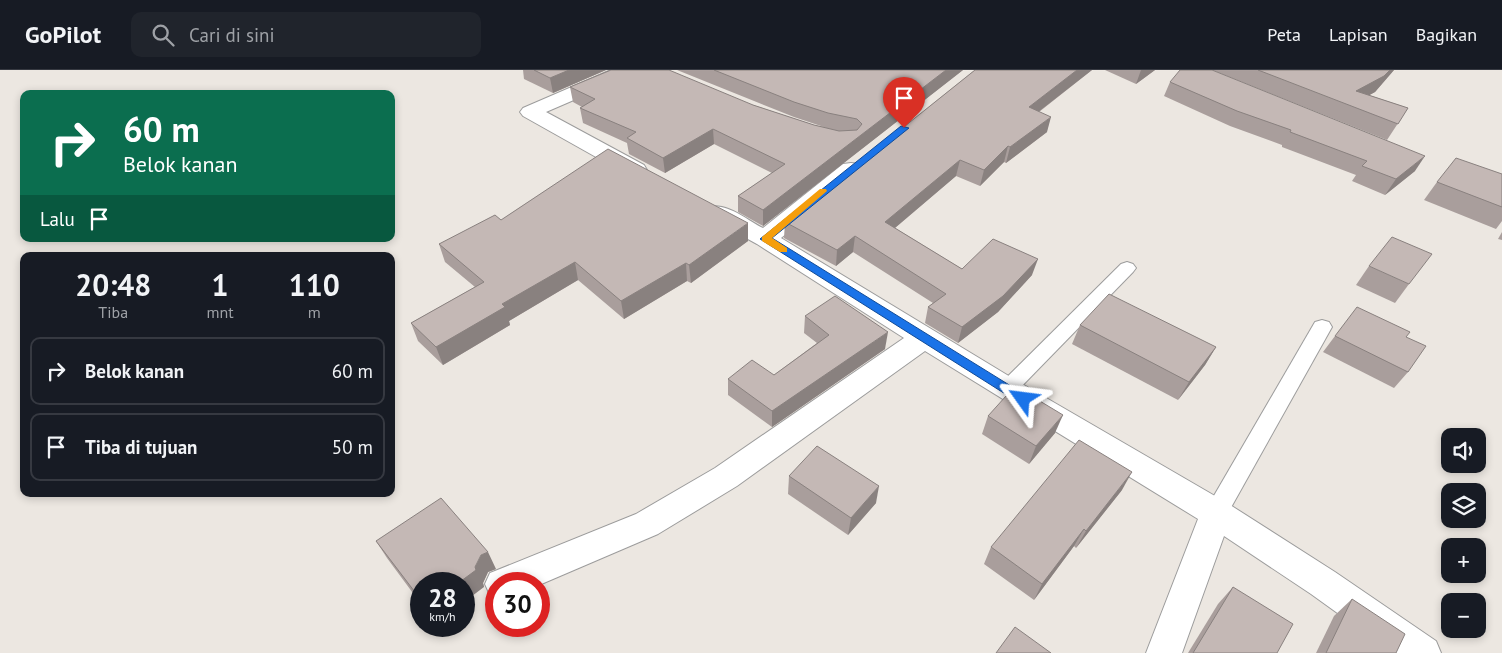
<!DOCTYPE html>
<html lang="id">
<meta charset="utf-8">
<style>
:root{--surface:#171b24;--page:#20242c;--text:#f1f3f6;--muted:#9ea1a6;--line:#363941}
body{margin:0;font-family:"PT Sans",sans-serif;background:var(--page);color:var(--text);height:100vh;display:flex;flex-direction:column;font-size:19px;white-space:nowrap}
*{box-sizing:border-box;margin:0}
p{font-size:16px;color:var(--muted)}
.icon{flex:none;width:28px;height:28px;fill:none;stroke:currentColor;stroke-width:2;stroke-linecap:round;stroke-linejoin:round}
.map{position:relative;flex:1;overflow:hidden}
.panel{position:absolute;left:20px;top:182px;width:375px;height:245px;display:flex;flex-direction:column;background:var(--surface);border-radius:10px;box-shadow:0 2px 8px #0003}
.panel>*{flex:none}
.hud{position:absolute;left:20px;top:20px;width:375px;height:152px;border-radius:10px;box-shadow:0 2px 8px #0003;background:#0b6e4f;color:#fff;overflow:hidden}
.fabs{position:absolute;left:1441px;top:358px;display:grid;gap:10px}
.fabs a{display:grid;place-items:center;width:45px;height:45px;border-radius:10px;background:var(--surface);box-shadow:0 2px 8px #0003;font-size:25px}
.speed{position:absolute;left:410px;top:502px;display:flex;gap:10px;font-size:25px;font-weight:700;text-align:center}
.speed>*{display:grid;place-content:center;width:65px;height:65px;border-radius:50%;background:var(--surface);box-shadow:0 2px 8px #0003;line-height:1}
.speed small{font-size:12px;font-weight:400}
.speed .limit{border:8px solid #d22;background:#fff;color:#111}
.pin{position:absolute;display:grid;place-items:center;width:42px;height:42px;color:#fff;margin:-51px -21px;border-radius:50% 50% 50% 0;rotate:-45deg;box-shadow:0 0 5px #0007}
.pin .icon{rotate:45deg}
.me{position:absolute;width:55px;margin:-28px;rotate:301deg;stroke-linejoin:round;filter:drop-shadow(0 0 4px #0008)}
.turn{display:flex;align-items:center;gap:18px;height:105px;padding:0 20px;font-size:22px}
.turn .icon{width:65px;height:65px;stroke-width:2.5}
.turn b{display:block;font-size:35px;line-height:42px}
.then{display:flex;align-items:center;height:48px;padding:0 20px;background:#0003;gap:10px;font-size:19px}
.eta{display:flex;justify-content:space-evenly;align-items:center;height:85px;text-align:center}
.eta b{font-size:30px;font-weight:700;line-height:35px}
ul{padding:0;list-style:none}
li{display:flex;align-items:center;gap:15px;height:68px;margin:0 10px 8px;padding:0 10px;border:2px solid var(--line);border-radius:10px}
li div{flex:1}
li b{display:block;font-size:19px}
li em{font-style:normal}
header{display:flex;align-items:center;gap:30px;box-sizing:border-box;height:70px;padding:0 25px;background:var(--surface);border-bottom:1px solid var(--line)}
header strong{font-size:24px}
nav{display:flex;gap:28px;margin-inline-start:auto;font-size:18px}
.search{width:350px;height:45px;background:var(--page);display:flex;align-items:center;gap:12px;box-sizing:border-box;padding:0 18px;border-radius:10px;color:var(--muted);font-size:19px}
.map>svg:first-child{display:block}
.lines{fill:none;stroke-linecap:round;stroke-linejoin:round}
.lane-casing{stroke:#9c9c9c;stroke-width:2}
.street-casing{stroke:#9c9c9c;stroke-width:2}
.lane{fill:#fff;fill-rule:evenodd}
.street{fill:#fff;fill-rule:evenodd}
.wall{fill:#a99e9c}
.shaded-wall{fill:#89817f}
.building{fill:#c4b8b5;stroke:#89817f}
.route{fill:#1a73e8;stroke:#114b97}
.slow{fill:#f59e0b}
</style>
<header>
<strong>GoPilot</strong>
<div class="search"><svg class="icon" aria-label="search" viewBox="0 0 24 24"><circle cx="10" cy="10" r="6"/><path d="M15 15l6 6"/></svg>Cari di sini</div>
<nav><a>Peta</a><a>Lapisan</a><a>Bagikan</a></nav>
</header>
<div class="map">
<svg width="1502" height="583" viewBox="0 0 1502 583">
<rect width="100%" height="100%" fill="#ece7e1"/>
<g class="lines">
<defs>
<g id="lane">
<polygon points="1127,192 1133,194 1136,198 1133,202 1014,324 1007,327 1000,324 997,319 1000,314 1121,194"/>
<polygon points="1322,250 1329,252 1332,257 1224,450 1216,453 1208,450 1204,443 1208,436 1315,252"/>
</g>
<g id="street">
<polygon points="611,0 636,0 634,4 546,42 644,95 647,100 644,105 636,106 628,105 523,46 520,42 523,38"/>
<path d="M851,93l8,1 3,5 -3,5 -78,64 236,143 210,122 108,69 101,69 5,12h-48l-82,-59 -87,-58 -42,117h-36l52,-134 -273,-168 -188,135 -79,48 -119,51 -43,-1v13l-6,-2 -5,-11 5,-11 146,-59 79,-46 189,-130 -147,-94 -49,-27 -3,-5 3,-5c19,-5 39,13 55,21l80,-64z"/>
</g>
</defs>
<use href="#lane" class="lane-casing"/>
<use href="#street" class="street-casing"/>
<use href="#lane" class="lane"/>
<use href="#street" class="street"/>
</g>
<g class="wall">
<polygon points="523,0 606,0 553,23 524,9"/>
<polygon points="677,0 963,0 763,156 738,142 738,126 772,103 714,74 665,103 629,84 627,73 583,53 580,38 582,37 573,32 570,17 753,35 814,55 824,57 794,47"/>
<polygon points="975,0 1092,0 1039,42 1047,62 1006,93 1004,92 980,116 956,106 895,158 962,199 1032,205 998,242 958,273 925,253 928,237 933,233 853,182 836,196 784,168 785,152"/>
<polygon points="1105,0 1155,0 1136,14"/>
<polygon points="1212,0 1394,0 1375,22 1369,25 1408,38 1387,70"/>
<polygon points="1170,12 1415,101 1385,125 1352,111 1356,105 1282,77 1282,75 1230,56 1164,26"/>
<polygon points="1502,104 1502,151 1496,159 1424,130 1437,112"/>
<polygon points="501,150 748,171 691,213 687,211 624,249 578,210 509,251 510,255 443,295 418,271 411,253 475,217 445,192 439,174"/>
<polygon points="1502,162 1502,170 1498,169"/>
<polygon points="1369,196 1409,214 1395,233 1356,215"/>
<polygon points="805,246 885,279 772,357 728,325 728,309 774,305 817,273 804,263"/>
<polygon points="1080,255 1216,277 1205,295 1178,330 1072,274"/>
<polygon points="1335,266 1406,267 1408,302 1394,318 1323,282"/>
<polygon points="988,346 1055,363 1029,394 982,364"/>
<polygon points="789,406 876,433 848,465 788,424"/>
<polygon points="1122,420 1076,478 1074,476 1034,530 984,494 991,477"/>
<polygon points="376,471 496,499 488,502 483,513 484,517 421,514 421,534 387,488"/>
<polygon points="1233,517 1277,583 1188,583 1218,534"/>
<polygon points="1352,529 1396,583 1316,583 1334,546"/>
</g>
<g class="shaded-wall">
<polygon points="569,0 606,0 553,23 550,8"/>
<polygon points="946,0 963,0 763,156 763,140"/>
<polygon points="1077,0 1092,0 1024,53 1029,37"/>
<polygon points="1141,0 1155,0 1136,14"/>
<polygon points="1390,0 1394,0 1375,22 1350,36 1356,21"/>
<polygon points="1051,47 1047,62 1006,93 1010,77"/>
<polygon points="713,59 714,74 665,103 663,88"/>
<polygon points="1008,76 1004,92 980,116 984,100"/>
<polygon points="1425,86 1415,101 1385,125 1396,109"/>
<polygon points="960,90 956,106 883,168 885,152"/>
<polygon points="748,153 748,171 691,213 689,195"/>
<polygon points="855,166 853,182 836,196 837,180"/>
<polygon points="1038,189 1032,205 998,242 958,273 962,257"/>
<polygon points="575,192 578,210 509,251 510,255 443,295 436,277 502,234"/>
<polygon points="686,193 687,211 624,249 621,231"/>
<polygon points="888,262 885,279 772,357 772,341"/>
<polygon points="1216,277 1205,295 1178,330 1189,312"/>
<polygon points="1063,345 1055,363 1029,394 1036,376"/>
<polygon points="1132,402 1122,420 1076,478 1086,461"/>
<polygon points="879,416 876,433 848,465 851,448"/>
<polygon points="1084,459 1074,476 1034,530 1042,514"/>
<polygon points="488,482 496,499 488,502 483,513 484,517 464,532 464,514 457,514 475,497 481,485"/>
</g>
<g class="building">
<polygon points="534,0 569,0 550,8"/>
<polygon points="611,0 669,0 753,35 814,55 839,61 857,60 862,54 857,49 828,43 794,32 714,0 946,0 763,140 738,126 785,94 713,59 663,88 627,68 636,62 580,38 595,29 570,17"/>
<polygon points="975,0 1077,0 1029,37 1051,47 1010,77 1008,76 984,100 960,90 885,152 962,199 993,169 1038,189 1003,226 962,257 928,237 946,224 855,166 837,180 785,152"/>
<polygon points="1180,0 1212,0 1425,86 1396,109 1362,96 1367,91 1290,62 1291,60 1237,41 1170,12"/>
<polygon points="1258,0 1390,0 1384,6 1356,21 1408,38 1398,54"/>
<polygon points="608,79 748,153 689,195 686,193 621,231 575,192 502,234 505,237 436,277 411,253 484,212 439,174 495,145 501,150"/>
<polygon points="1456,88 1502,104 1502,137 1437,112"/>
<polygon points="1392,167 1432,184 1409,214 1369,196"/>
<polygon points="1109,224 1216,277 1189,312 1080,255"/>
<polygon points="835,226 888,262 772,341 728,309 752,290 774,305 829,265 805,246"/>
<polygon points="1357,237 1410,262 1406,267 1426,276 1408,302 1335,266"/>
<polygon points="1015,316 1063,345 1036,376 988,346"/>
<polygon points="1079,370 1132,402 1086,461 1084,459 1042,514 991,477"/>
<polygon points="817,376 879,416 851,448 789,406"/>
<polygon points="441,428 488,482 481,485 475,497 476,500 457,514 421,514 421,530 376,471"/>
<polygon points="1233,517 1293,554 1277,583 1193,583"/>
<polygon points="1352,529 1405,564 1396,583 1326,583"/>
<polygon points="1015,557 1051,583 996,583"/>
</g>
<polygon class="route" points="901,56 909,58 772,168 1027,326 1029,329 1027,332 1018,332 760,169"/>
<polygon class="slow" points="820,119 826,119 827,121 772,168 787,178 787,182 780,182 762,171 762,167"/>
</svg>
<div class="fabs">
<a><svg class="icon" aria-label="sound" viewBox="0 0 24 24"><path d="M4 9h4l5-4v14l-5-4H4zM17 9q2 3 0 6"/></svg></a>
<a><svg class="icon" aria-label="layers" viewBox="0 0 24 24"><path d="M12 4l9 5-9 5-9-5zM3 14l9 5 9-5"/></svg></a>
<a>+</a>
<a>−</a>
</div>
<div class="speed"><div>28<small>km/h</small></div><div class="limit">30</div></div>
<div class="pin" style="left:904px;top:58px;background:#d93025"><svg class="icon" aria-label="arrive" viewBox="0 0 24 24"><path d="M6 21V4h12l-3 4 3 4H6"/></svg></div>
<svg class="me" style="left:1023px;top:329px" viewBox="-20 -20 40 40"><path d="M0-17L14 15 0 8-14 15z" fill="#1a73e8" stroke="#fff" stroke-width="4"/></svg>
<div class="hud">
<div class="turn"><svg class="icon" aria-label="right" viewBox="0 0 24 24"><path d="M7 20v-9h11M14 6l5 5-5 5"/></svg><div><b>60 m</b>Belok kanan</div></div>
<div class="then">Lalu<svg class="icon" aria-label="arrive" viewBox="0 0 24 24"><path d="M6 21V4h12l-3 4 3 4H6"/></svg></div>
</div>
<section class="panel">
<div class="eta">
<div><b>20:48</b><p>Tiba</p></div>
<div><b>1</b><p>mnt</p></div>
<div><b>110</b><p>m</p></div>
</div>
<ul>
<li><svg class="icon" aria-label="right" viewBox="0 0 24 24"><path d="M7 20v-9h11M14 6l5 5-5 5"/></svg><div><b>Belok kanan</b></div><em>60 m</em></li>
<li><svg class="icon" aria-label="arrive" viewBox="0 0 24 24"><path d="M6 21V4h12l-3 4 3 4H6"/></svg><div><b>Tiba di tujuan</b></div><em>50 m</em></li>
</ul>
</section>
</div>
